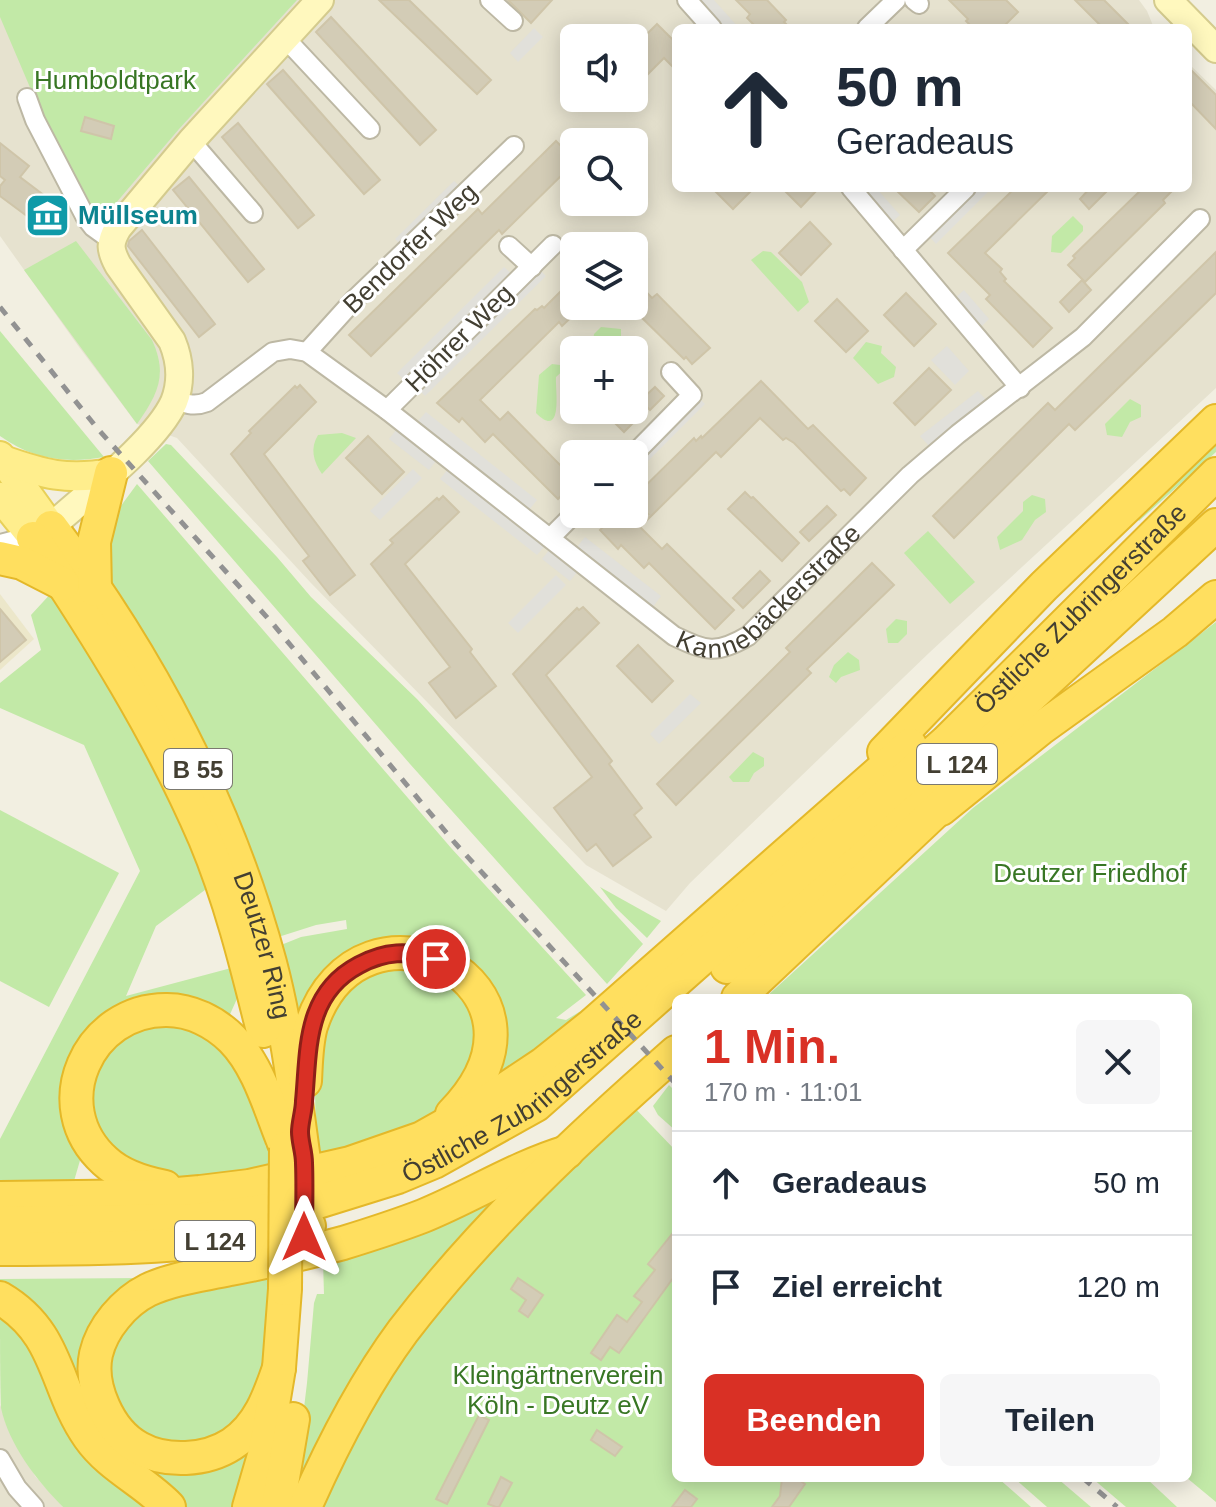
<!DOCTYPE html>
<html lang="de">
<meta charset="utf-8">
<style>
:root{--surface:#fff;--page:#f6f6f7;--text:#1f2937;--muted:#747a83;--line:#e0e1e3;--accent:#d93025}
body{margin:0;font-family:Arial,sans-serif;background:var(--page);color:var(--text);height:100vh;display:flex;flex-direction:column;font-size:30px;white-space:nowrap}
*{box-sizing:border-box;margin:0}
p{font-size:26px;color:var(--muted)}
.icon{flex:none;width:44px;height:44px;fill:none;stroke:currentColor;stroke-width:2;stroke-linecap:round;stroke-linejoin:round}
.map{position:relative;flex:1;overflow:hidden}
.side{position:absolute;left:672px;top:994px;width:520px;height:488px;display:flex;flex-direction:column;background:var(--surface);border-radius:12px;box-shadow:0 4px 20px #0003}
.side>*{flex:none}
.banner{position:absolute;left:672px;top:24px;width:520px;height:168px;border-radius:12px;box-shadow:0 4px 20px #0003;background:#fff;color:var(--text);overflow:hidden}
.fabs{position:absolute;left:560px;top:24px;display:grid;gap:16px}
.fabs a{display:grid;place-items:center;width:88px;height:88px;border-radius:12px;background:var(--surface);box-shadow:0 4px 20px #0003;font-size:40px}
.pin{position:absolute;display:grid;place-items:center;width:68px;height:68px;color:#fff;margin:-34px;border:4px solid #fff;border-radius:50%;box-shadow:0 2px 8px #0007}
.me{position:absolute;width:88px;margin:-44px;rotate:0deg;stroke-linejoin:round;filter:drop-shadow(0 0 6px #0008)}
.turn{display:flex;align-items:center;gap:28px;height:168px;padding:0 32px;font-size:36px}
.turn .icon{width:104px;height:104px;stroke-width:2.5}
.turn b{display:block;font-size:56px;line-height:68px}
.round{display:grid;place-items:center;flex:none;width:84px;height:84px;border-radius:12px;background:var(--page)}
.head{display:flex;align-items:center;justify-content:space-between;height:136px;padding:0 32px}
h1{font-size:48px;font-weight:800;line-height:60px;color:var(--accent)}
.button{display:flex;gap:16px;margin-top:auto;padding:16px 32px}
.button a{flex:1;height:92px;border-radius:12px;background:var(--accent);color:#fff;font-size:32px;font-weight:800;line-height:92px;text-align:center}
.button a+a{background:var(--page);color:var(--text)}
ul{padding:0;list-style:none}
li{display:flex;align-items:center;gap:24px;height:104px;padding:0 32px;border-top:2px solid var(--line)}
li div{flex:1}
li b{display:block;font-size:30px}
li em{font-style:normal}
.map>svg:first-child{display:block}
.residential{fill:#e6e2cf;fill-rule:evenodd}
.education{fill:#ece7ca}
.green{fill:#c2e9a7}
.parking{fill:#e1e0da}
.building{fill:#d3ccb6;stroke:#cfc5a9;stroke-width:2}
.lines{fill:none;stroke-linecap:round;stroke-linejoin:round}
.street-casing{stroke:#bdb8a4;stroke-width:22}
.secondary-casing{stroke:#d4cb8e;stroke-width:30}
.primary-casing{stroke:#e8d058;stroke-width:32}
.highway-casing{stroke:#e4b829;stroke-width:36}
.street{stroke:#fff;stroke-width:18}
.secondary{stroke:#fff8be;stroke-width:26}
.primary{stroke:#ffee8d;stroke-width:28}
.highway{stroke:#ffdf5f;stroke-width:32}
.rail{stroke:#929292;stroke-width:5;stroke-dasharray:10 10;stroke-linecap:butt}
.highway-bridge-casing{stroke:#e4b829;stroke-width:36;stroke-linecap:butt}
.highway-bridge{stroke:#ffdf5f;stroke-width:32}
.route-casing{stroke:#8d1f18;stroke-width:20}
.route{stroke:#d93025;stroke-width:14}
.labels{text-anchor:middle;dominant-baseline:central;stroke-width:6;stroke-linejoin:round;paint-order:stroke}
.shield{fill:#fff;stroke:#7b7970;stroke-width:2}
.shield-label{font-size:24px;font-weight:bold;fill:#433f32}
.park-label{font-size:26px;fill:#387624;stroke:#fff}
.culture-label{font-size:26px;font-weight:bold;fill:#0d838f;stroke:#fff;text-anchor:start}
.street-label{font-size:26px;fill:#433f32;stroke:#fff}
</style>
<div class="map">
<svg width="1216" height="1507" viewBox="0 0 1216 1507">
<rect width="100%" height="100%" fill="#f2efe1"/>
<g class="residential">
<path d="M0,0h1139l8,11 7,17h-478v160h512v-125l28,27v298l-286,264 -240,231 -24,28 -80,-46 -276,-283 -133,-144 -40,-14 -58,-77 -79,-111zM574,38h60v60h-60zM574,142h60v60h-60zM574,246h60v60h-60zM574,350h60v60h-60zM574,454h60v60h-60z"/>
<polygon points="0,1405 35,1476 63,1507 0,1507"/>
</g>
<polygon class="education" points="0,594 34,639 0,670"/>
<g class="green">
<polygon points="0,0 297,0 179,129 104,217 96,217 93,212 49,132 0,17"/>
<polygon points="1073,216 1083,226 1083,231 1061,253 1051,252 1052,236"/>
<path d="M76,241l76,99c16,35 6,54 -15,84l-113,-154z"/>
<polygon points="763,251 771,252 802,282 809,302 798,312 751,260"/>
<polygon points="601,327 621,329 621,336 610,350 592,350 594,334"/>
<path d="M0,331l104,126c-39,7 -72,2 -104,-21z"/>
<polygon points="866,342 882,346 881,353 896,367 894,377 878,384 853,358"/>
<path d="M552,364l16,2 -12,11c-1,11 8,64 -20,36l3,-38z"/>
<polygon points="1130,399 1141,405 1141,417 1130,422 1122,437 1107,435 1105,424"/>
<path d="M342,433l14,5 -34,36c-9,-13 -12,-26 -4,-39z"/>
<polygon points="1216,439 1216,452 1139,521 1135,516"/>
<polygon points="166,444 171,445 277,557 311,597 417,699 643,944 607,984 410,764 148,461"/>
<polygon points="137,484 452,849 586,995 556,1018 566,1020 584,1009 590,1015 482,1097 499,1024 400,943 295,1026 276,947 301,937 347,929 346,920 316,925 272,939 103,568 112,518"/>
<polygon points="1032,495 1045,499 1046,512 1035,520 1022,540 1000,550 997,537 1023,511 1023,502"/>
<polygon points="928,531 975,582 950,604 904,553"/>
<polygon points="54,590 163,768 209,887 156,926 126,996 235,967 240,992 227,1021 105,1019 72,1138 81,1157 74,1181 0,1185 0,1139 140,871 84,745 0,708 0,683 41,650 31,615"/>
<polygon points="896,619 907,621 907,634 898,643 888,643 886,629"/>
<polygon points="1216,622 1216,1502 1187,1478 1188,998 765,998 973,808"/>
<polygon points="848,652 859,660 860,670 841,677 836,683 829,677 834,665"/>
<polygon points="753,752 764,758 764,766 754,773 749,782 733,782 729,777"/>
<polygon points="0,810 119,873 49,1007 0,981"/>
<polygon points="600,887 661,921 647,938 616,908"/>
<path d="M377,966l56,1 46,49 -2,51 -50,55 -108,41c-3,-35 -10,-123 7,-153 8,-14 38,-33 51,-44z"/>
<polygon points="193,1025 248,1075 266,1147 269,1147 271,1175 165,1182 98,1141 89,1073 131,1026"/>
<polygon points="669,1085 676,1092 676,1131 658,1115 653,1106"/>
<polygon points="632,1105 676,1151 676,1478 998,1478 1031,1507 309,1507 432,1305"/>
<polygon points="518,1182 292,1507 307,1383 314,1303 317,1294 324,1294 323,1261"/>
<polygon points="273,1270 277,1302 260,1392 218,1442 150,1445 105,1391 116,1330 182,1285"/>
<polygon points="144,1278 100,1323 125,1453 252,1437 235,1507 182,1507 127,1465 0,1288 0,1279"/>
<path d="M0,1308l155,199h-92c-26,-26 -54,-62 -62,-99 -1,-24 -1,-73 -1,-100z"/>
<polygon points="1014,1478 1057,1478 1091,1507 1047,1507"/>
<polygon points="1092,1478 1146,1478 1177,1507 1126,1507"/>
</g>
<g class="parking">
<polygon points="699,0 714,0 739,28 723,28"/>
<polygon points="534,28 543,37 518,62 510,53"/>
<polygon points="454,181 463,189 403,247 395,239"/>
<polygon points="860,188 876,188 900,215 891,223"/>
<polygon points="977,188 992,188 936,244 929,236"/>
<polygon points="504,267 513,275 405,381 397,373"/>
<polygon points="538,268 546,276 425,396 417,388"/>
<polygon points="964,290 989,319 980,328 955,298"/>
<polygon points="947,346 969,371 955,385 931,360"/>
<polygon points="978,391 987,401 929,446 920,436"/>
<polygon points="697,396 705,404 634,475 634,459"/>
<polygon points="426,412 537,500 529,510 417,422"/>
<polygon points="397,429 436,461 429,470 389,439"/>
<polygon points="413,469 422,478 380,520 370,511"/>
<polygon points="448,469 545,546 537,555 440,479"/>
<polygon points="585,537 661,596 653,607 577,547"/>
<polygon points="550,549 578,571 570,581 542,559"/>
<polygon points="556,575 566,585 518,633 508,623"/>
<polygon points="690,694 701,703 659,744 650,734"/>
</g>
<g class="building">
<polygon points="379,0 409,0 491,80 477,94"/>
<polygon points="508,0 552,0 531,23"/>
<polygon points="736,0 767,0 786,20 784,22 790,28 757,28 747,18 750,14"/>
<polygon points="949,0 1006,0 1018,12 1002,28 973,28 966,21 968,19"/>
<polygon points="1075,0 1104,0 1132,28 1103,28"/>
<polygon points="331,17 436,130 420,145 316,32"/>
<polygon points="657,24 676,43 676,70 664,58 634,88 634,34 641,40"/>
<polygon points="1188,67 1216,95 1216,129 1188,100"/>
<polygon points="283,70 380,180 364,194 267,84"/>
<polygon points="85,117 114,126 111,139 81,131"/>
<polygon points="238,123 314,215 298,228 222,137"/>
<polygon points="556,141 574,159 574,163 502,234 499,230 371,356 349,335 478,209 482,214"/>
<polygon points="0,143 29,166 20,177 66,212 50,233 0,196 0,186 5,180 0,176"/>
<polygon points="189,177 264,269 248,282 173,190"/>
<polygon points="712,188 754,188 733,209"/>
<polygon points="782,188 819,188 801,207"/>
<polygon points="894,188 927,188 935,196 919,212"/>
<polygon points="1015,188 1051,188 985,253 1002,269 1000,272 1006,279 1004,281 1052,328 1033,347 986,299 990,295 948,253"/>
<polygon points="1090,188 1110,188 1089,209 1080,199"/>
<polygon points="1143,188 1175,188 1163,200 1165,203 1085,282 1068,265 1075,258 1073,256"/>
<polygon points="810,222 831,244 801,275 779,253"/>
<polygon points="142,230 215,324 199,337 128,246 129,241"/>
<polygon points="1216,252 1216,293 1075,430 1069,424 954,538 933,516 1048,403 1055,410"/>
<polygon points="634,279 652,298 657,294 710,348 692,364 686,357 684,359 634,310"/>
<polygon points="1082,280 1091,290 1069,312 1060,302"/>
<polygon points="568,284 574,291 574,306 583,306 562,326 559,322 480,400 500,420 508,412 569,474 574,482 558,499 493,434 485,442 462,418 459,422 437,403 535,309 537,310 542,306 544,308"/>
<polygon points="906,293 936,324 914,346 884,315"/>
<polygon points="837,299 868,331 846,352 815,321"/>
<polygon points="929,368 951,390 915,425 894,403"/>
<polygon points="761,381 808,429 813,425 866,478 850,495 844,489 841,491 794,443 786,438 783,440 760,418 721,457 716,452 640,527 662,549 667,544 734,610 715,629 649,563 644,568 621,545 618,549 600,530 616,514 648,514 634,500 636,495 694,438 696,441 701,436 702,438"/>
<polygon points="300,385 316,402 264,454 355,575 330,595 303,561 309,556 231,454 251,433 249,431 295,386 297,388"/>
<polygon points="655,387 664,396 650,410 641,400"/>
<polygon points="602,410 646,410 624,432"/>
<polygon points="368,436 404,472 382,494 346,458"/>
<polygon points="745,492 751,498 753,497 799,543 782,561 728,509"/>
<polygon points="443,496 459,512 405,564 472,649 470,652 496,686 456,718 429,683 450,667 371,564 393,543 390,540 437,498 439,500"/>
<polygon points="827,506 836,515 809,541 800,532"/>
<polygon points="872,563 894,585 807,669 811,673 676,805 657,784 790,652 786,648"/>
<polygon points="760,571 770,581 743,608 733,598"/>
<polygon points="583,607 599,623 546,675 612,761 609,764 642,808 634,815 651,837 613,866 596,844 587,851 554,808 592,777 513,674 562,623 577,608 579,610"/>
<polygon points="0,609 26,640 0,662"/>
<polygon points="638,645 673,681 652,702 617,666"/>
<polygon points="676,1229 676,1274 619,1353 610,1347 601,1360 591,1353 617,1315 627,1322 642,1302 634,1296 655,1270 648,1264"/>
<polygon points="518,1278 543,1295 528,1317 519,1311 526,1300 511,1289"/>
<polygon points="479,1415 489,1420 447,1504 436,1499"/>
<polygon points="597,1430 622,1447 615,1456 591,1440"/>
<polygon points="501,1477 512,1483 499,1507 496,1507 488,1504"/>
<polygon points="782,1478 796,1478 805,1484 789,1507 772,1507 780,1496"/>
<polygon points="685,1490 697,1499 691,1507 672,1507"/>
</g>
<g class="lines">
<defs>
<g id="street">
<polyline points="490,0 513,21"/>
<polyline points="687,0 712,28"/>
<polyline points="914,0 919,4"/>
<polyline points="867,28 896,0"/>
<polyline points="284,37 370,129"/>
<polyline points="27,98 35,120 86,218 93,227 111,240"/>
<polyline points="191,141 253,213"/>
<polyline points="851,188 1020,388"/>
<polyline points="509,246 532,267"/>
<polyline points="903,250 966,188"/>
<polyline points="307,352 354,300 514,146"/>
<path id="s1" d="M175,400c12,4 19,7 32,2l66,-50 17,-3 17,3 80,58 287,226c32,15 42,19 74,0l162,-161 48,-41 125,-97 117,-118"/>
<polyline points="387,410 553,245"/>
<polyline points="634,454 692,395 671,372"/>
<polyline points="550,538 574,514"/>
<polyline points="0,544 39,534"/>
<polyline points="0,1459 17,1488 34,1507"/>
</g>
<g id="secondary">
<polyline points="1168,0 1216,49"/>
<path d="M51,527c34,-31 105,-85 123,-125 8,-20 6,-42 -2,-61l-54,-76c-8,-15 -9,-22 0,-37l73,-87 129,-141"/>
</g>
<g id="primary">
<polyline points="0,456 51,527"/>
<path d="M3,460c40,14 64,21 108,13"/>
<polyline points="0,497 33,538"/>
</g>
<g id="highway">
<path id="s2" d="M51,527c98,129 177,279 219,436 17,64 25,132 34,197"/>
<path d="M33,538c64,96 126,194 172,301 26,62 42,128 58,192"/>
<polyline points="0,558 22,563 63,584"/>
<polyline points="95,590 94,542 111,473"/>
<polyline points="884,752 1044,586 1216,421"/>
<polyline points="941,809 1040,729 1175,632 1216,597"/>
<polyline points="727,967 964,758 1216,525"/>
<polyline points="738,998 955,793"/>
<path d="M305,1081c1,-18 1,-37 6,-55 49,-151 267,-41 141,88"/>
<path d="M165,1187c-21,-4 -44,-11 -60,-26 -61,-55 -17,-152 62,-151 24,0 48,12 65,29 28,28 39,74 54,109"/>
<polyline points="0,1198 155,1196 200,1192 249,1186 350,1163 422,1138 486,1102 543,1064 592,1025 910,745"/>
<path id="s3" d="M0,1223l194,-3 114,-15 90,-28 36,-15 102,-57 410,-363 270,-268"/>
<path d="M0,1249c104,0 207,-1 309,-23"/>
<path d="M0,1298c60,35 54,89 89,139 21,30 55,44 80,70"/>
<path d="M279,1368c-10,29 -20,58 -47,76 -26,17 -66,19 -93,4 -30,-16 -50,-62 -43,-94 6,-26 28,-52 52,-64 26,-12 55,-15 82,-21 38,-7 76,-16 113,-26 26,-8 54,-17 80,-27 49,-20 94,-49 144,-64"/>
<polyline points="249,1507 265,1452 279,1368 285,1289"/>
<polyline points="278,1507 293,1419"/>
<path d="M305,1507c27,-61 58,-122 98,-176 79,-103 176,-194 273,-279"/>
</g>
</defs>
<use href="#street" class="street-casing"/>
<use href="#secondary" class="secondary-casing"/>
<use href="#primary" class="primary-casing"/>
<use href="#highway" class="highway-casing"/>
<use href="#street" class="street"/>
<use href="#secondary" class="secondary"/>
<use href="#primary" class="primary"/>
<use href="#highway" class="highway"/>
<g class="rail">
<polyline points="0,307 97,428 273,624 455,843 676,1084"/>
<polyline points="1083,1478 1117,1507"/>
</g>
<defs>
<polyline id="highway-bridge" points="285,1289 286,1148"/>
</defs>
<use href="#highway-bridge" class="highway-bridge-casing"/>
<use href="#highway-bridge" class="highway-bridge"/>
</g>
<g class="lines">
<defs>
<path id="route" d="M304,1237c0,-25 1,-50 0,-74 0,-11 -4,-21 -4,-31 0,-10 4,-21 4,-31 5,-51 0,-107 55,-136 26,-14 49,-15 77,-6"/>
</defs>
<use href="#route" class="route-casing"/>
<use href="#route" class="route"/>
</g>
<defs>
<symbol id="museum-square" viewBox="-11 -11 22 22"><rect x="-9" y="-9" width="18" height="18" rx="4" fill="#0f9aa8" stroke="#fff"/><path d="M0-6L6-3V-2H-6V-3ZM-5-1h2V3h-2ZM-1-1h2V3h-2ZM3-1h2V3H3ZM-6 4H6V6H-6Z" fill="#fff"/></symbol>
</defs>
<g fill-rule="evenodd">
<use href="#museum-square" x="22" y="190" width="51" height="51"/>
</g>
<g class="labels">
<g class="shield">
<rect x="917" y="744" width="80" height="40" rx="6"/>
<rect x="164" y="749" width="68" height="40" rx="6"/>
<rect x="175" y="1221" width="80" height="40" rx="6"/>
</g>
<g class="shield-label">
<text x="957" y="764">L 124</text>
<text x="198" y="769">B 55</text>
<text x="215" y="1241">L 124</text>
</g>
<g class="park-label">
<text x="115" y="80">Humboldtpark</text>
<text x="1090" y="873">Deutzer Friedhof</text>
<text x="558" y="1375">Kleingärtnerverein<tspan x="558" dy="30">Köln - Deutz eV</tspan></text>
</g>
<g class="culture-label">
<text x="78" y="215">Müllseum</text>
</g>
<g class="street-label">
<text transform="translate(410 248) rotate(-44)">Bendorfer Weg</text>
<text transform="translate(459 338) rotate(-45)">Höhrer Weg</text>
<text stroke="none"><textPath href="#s1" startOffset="732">Kannebäckerstraße</textPath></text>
<text stroke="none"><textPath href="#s3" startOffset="1296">Östliche Zubringerstraße</textPath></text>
<text stroke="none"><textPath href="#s2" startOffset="472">Deutzer Ring</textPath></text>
<text stroke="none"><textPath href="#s3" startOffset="552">Östliche Zubringerstraße</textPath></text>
</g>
</g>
</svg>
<div class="fabs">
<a><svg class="icon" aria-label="sound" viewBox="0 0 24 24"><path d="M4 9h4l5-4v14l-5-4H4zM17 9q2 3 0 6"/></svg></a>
<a><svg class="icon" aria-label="search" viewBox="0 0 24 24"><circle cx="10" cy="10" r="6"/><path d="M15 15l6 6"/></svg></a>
<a><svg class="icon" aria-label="layers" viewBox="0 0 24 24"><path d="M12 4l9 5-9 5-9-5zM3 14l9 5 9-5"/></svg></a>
<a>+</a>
<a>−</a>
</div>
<div class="pin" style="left:436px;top:959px;background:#d93025"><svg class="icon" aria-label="arrive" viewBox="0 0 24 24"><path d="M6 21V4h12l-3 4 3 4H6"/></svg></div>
<svg class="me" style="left:304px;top:1237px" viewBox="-20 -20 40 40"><path d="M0-17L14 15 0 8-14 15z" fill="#d93025" stroke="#fff" stroke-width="4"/></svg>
<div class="banner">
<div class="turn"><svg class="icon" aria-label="ahead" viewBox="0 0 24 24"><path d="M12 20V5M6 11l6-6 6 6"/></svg><div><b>50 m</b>Geradeaus</div></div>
</div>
<section class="side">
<div class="head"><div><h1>1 Min.</h1><p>170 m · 11:01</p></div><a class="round"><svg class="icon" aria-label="close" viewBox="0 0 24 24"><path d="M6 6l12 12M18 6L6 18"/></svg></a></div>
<ul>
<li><svg class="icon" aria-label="ahead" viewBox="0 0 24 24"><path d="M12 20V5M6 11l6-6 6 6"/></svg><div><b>Geradeaus</b></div><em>50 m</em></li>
<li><svg class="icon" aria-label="arrive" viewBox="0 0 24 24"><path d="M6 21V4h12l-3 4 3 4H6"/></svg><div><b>Ziel erreicht</b></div><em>120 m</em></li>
</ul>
<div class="button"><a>Beenden</a><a>Teilen</a></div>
</section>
</div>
